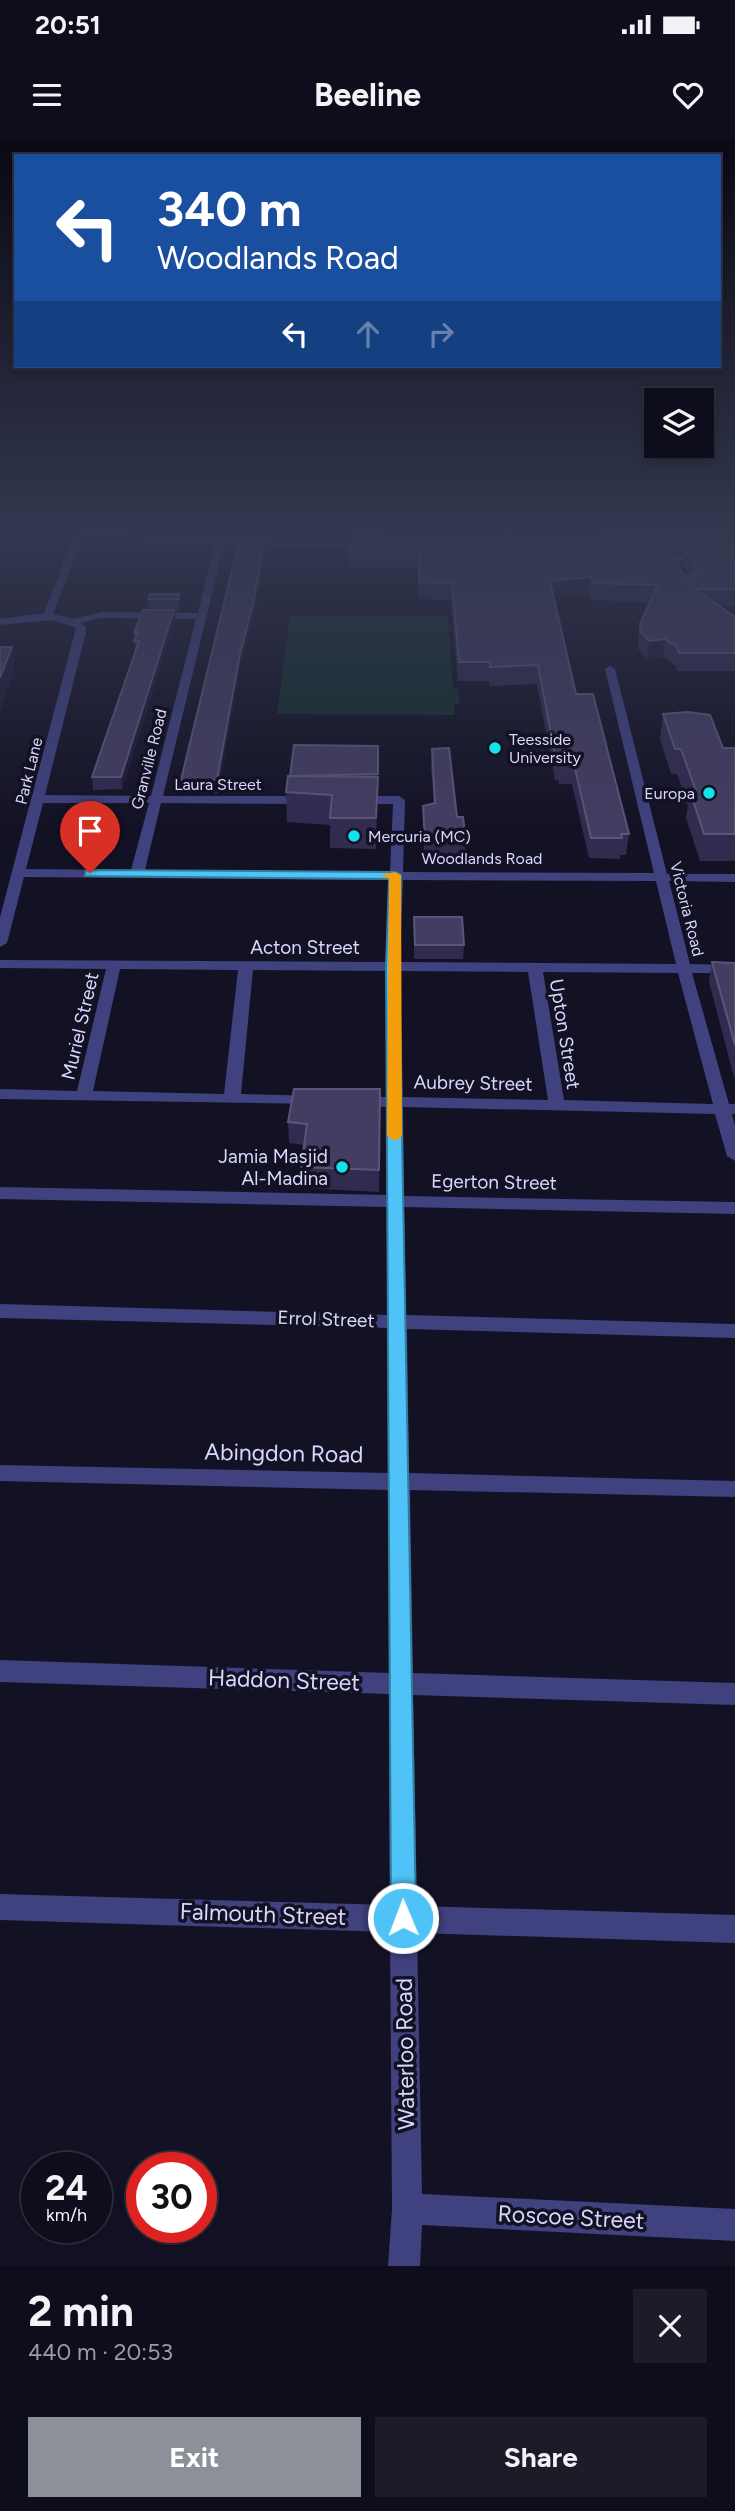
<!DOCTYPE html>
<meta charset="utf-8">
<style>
:root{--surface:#0e0d1b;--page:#1c1b28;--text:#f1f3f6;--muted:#9b9ca3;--line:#2e2d3a;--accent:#8c9099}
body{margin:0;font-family:Figtree,sans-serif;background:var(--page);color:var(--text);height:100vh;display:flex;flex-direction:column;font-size:26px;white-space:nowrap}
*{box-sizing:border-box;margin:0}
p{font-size:23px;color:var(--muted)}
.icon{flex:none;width:38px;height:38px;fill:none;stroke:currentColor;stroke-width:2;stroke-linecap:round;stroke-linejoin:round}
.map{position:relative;height:2126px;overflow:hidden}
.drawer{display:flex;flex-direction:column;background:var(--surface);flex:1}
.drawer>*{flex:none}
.guide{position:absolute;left:14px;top:14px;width:707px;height:214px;border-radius:0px;box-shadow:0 4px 10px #0003,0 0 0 2px var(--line);background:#1a4fa0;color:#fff;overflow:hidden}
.buttons{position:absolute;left:644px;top:248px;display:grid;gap:14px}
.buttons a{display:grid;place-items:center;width:70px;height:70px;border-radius:0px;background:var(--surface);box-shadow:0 4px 10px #0003,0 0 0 2px var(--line);font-size:35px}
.speed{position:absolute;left:21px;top:2012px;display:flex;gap:14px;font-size:35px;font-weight:700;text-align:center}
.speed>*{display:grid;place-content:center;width:91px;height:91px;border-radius:50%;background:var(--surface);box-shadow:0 4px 10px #0003,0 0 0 2px var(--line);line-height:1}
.speed small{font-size:18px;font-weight:400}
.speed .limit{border:10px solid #d22;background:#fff;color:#111}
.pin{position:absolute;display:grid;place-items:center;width:60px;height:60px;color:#fff;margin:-72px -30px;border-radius:50% 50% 50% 0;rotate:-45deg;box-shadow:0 0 7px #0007}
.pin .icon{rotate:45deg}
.me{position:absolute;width:77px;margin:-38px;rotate:359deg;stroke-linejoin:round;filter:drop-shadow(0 0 5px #0008)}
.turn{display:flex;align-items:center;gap:24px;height:147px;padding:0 28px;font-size:32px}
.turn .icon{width:91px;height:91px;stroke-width:2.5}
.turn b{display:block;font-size:49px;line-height:60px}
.lanes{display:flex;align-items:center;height:66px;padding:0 28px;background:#0003;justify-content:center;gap:35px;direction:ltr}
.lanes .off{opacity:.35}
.round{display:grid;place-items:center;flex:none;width:74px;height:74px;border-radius:0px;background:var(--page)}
.overview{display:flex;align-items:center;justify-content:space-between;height:119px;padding:0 28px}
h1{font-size:42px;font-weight:700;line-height:52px}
.cta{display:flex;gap:14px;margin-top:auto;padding:14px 28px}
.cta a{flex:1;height:80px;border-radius:0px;background:var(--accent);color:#fff;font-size:28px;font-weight:700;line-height:80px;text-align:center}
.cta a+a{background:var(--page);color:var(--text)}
.status{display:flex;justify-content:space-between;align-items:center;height:49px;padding:0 35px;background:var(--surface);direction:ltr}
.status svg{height:19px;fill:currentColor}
header{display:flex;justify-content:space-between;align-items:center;height:91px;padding:0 28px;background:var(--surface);font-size:32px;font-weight:700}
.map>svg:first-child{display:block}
.green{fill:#142d2b}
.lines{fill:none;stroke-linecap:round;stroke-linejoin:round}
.minor{fill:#40417f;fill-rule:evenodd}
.wall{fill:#312b50;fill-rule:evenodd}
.shaded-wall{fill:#1d1937}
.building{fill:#433d62;stroke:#5a567a;stroke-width:2}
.route{fill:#4fc3f7;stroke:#337fa1;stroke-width:2}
.slow{fill:#f59e0b}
.poi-dot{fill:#14e2eb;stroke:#131124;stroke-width:2.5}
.labels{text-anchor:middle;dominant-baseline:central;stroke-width:7;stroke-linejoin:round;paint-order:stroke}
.far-poi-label{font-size:16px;fill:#d9d7fc;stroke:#131124;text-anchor:start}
.far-street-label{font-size:16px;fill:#d9d7fc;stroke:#131124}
.street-label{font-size:19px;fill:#d9d7fc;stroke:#131124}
.poi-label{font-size:19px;fill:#d9d7fc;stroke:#131124;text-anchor:end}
.near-street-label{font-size:23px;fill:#d9d7fc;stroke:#131124}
</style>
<div class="status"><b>20:51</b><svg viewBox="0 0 49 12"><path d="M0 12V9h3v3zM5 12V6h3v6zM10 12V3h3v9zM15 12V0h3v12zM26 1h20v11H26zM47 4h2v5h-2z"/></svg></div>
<header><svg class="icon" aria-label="menu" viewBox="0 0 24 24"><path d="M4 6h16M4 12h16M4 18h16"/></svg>Beeline<svg class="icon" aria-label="heart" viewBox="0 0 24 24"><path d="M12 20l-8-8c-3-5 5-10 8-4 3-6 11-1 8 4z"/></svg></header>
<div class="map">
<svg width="735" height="2126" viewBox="0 0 735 2126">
<rect width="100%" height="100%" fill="#131124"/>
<polygon class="green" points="290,476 448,477 453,548 458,549 460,564 454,564 455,575 277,574"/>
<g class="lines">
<g class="minor">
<path d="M76,391l141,8 2,-8h8l-2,8 147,5 4,3 -4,3 -148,-6 -61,252h144l6,4 -6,4 -146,-1 -16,67 245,2 3,-68h-37l-6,-4 6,-4h43l6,4 -2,72 251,1 -49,-204 5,-3 5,3 52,205h68v8l-66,-1 21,83 45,1v8h-43l37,131h6v10h-3l3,12v35l-8,-5 -12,-42 -312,-7 1,89 331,6v12l-331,-7 2,108 329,9v14l-328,-9 2,144 326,8v16l-325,-7 3,183 322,10v22l-322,-10 4,211 318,9v28l-318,-10 5,261 313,15v32l-313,-16 -2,41h-32l4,-57 -2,-277 -390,-12v-26l390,11 -1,-211 -389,-12v-22l389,13 -1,-183 -388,-9v-16l388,8 -1,-145 -387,-10v-14l387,11v-108l-387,-8v-12l387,8 -1,-88 -29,-1 -8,-5 8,-5 29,1v-126l-133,-1 -12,124 74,2 8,5 -2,3 -321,-5v-10l77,2 29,-122 -106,-1v-8l386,2 4,-82 -366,-3 -17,66 -7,4v-30l76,-289 -24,-8 -52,5v-6l44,-6zM82,399l133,5 -17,69 -97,-1 -27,7 -21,-5zM101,478l95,1 -45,177 -106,-1 41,-163v-5l-5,-4zM43,663h106l-18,67 -105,-1zM403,740l253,1 20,83 -276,-2zM120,829l118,1 -14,124 -131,-3zM400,831l128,1 20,128 -145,-3zM543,832l135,1 35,131 -149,-4z"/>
<polygon points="565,391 573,391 578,417 571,415"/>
<polygon points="652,414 735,416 735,422 649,419 649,415"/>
</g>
</g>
<g class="wall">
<polygon points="239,391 269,391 268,398 239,397"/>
<path d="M303,391h225v10l56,1 -3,-11h154v75h-15l15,11v54h-58l-2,-6 -12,-8 -16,2 -8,-9 -1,-9 2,-17 10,-22 -59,-2 -1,-6 -36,3 22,97 53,140 -3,21h-6v4l-31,-1 -17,-74h-13l-1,-4h-3l-18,-96 -48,2v-5h-31l-7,-81 -32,-1 -1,-32h-68v-17l2,-17zM673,412h11l-1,11 6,13 -1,1 -6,-4z"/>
<polygon points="266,408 254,475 240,525 218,653 182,653 181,640"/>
<polygon points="179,454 180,465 179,470 149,470 148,459"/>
<polygon points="175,481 122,649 93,650 92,637 135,512 134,493"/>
<polygon points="663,574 723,608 735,608 735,721 700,721 686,678 688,666 677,634 671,634 660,599"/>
<polygon points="378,606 376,709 330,708 330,685 287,682 286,652 288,636"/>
<polygon points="432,609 466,699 465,717 424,717 423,666 434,664 431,627"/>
<polygon points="414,777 464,805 463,819 414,819"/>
<polygon points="712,822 735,823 735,941 709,842"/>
<polygon points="380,949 379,1052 302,1048 301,1027 304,1005 289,1003 288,982"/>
</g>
<g class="shaded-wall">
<polygon points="265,398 266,408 254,475 240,525 218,653 217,640 240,514"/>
<polygon points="591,437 590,454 549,458 550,441"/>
<polygon points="179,454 180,465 179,470 178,459"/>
<polygon points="174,470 175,481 122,649 121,637"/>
<polygon points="665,499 663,517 647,519 649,501"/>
<polygon points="12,507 15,530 0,572 0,538"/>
</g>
<g class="building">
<polygon points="587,391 735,391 735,398 588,393"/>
<polygon points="351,395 670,405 682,433 688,437 697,431 685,406 735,408 735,449 695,449 735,477 735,513 679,513 677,507 665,499 649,501 641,492 640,484 658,445 593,443 591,437 550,441 576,554 593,554 629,694 621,694 622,698 591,698 574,624 561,624 560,620 556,620 538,525 490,527 490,522 459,522 452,443 419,442 419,411 350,410"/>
<polygon points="240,397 265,398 253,464 240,514 217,640 181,640"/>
<polygon points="150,454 179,454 178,459 148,459"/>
<polygon points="143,470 174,470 121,637 92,637 139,501 134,501 138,493 134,493"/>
<polygon points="0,507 12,507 0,538"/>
<polygon points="688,572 710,575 723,608 735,608 735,694 704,694 690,651 696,651 681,609 675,609 663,574"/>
<polygon points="294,605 378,606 378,634 290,636"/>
<polygon points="449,608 457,677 463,677 466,699 425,699 423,666 435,663 432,609"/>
<polygon points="288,636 378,637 376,678 330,678 332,655 286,652"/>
<polygon points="414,777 462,777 464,805 415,805"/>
<polygon points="712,822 735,823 735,905"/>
<polygon points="294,949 380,949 379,1030 301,1027 307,984 288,982"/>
</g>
<linearGradient id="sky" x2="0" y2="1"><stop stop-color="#0a0914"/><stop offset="0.57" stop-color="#333850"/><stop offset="1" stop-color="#333850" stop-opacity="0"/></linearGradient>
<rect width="735" height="689" fill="url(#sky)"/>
<polygon class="route" points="90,730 395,732 401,735 399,827 416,1778 412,1786 403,1790 395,1786 391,1778 386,827 389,739 85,736 85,731"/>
<polygon class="slow" points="395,732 401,735 402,996 395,1001 387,996 389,739 381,735"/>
<g class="poi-dot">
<circle cx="495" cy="608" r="7"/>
<circle cx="709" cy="653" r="7"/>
<circle cx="354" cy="696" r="7"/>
<circle cx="342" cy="1027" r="7"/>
</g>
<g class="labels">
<g class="far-poi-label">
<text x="509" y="599">Teesside<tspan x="509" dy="18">University</tspan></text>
<text x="695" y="653" text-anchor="end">Europa</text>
<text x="368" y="696">Mercuria (MC)</text>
</g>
<g class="far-street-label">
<text transform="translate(149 619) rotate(-76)">Granville Road</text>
<text transform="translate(29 631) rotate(-76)">Park Lane</text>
<text x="218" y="644">Laura Street</text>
<text x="482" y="718">Woodlands Road</text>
<text transform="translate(687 769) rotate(76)">Victoria Road</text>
</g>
<g class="street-label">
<text x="305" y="807">Acton Street</text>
<text transform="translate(80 886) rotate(-77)">Muriel Street</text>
<text transform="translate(565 894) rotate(81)">Upton Street</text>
<text transform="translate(473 943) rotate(1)">Aubrey Street</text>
<text transform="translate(494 1042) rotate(1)">Egerton Street</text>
<text transform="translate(326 1179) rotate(2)">Errol Street</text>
</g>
<g class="poi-label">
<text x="328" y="1016">Jamia Masjid<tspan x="328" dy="22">Al-Madina</tspan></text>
</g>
<g class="near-street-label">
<text transform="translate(284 1313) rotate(1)">Abingdon Road</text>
<text transform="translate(284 1540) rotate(2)">Haddon Street</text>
<text transform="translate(263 1774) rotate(2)">Falmouth Street</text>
<text transform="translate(405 1914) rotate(-91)">Waterloo Road</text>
<text transform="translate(571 2077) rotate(3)">Roscoe Street</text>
</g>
</g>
</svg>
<div class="buttons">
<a><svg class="icon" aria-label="layers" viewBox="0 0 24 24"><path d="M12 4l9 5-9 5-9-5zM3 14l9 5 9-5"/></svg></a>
</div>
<div class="speed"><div>24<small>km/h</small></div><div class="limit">30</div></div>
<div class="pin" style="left:90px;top:733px;background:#d93025"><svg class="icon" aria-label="arrive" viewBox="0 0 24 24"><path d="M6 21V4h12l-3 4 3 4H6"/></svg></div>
<svg class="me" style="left:403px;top:1778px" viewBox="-20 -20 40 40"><circle r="17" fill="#4fc3f7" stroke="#fff" stroke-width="3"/><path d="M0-11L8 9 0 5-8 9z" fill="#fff"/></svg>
<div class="guide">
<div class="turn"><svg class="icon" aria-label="left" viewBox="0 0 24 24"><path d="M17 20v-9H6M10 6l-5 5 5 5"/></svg><div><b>340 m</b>Woodlands Road</div></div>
<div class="lanes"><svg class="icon" aria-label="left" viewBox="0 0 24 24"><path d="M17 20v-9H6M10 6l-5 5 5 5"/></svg><svg class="icon off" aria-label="ahead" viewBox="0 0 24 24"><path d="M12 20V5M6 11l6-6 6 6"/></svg><svg class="icon off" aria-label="right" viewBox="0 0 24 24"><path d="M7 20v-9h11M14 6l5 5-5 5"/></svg></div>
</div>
</div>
<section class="drawer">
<div class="overview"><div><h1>2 min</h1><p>440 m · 20:53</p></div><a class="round"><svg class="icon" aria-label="close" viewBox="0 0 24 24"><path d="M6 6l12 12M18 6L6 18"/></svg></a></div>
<div class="cta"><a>Exit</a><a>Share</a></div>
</section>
